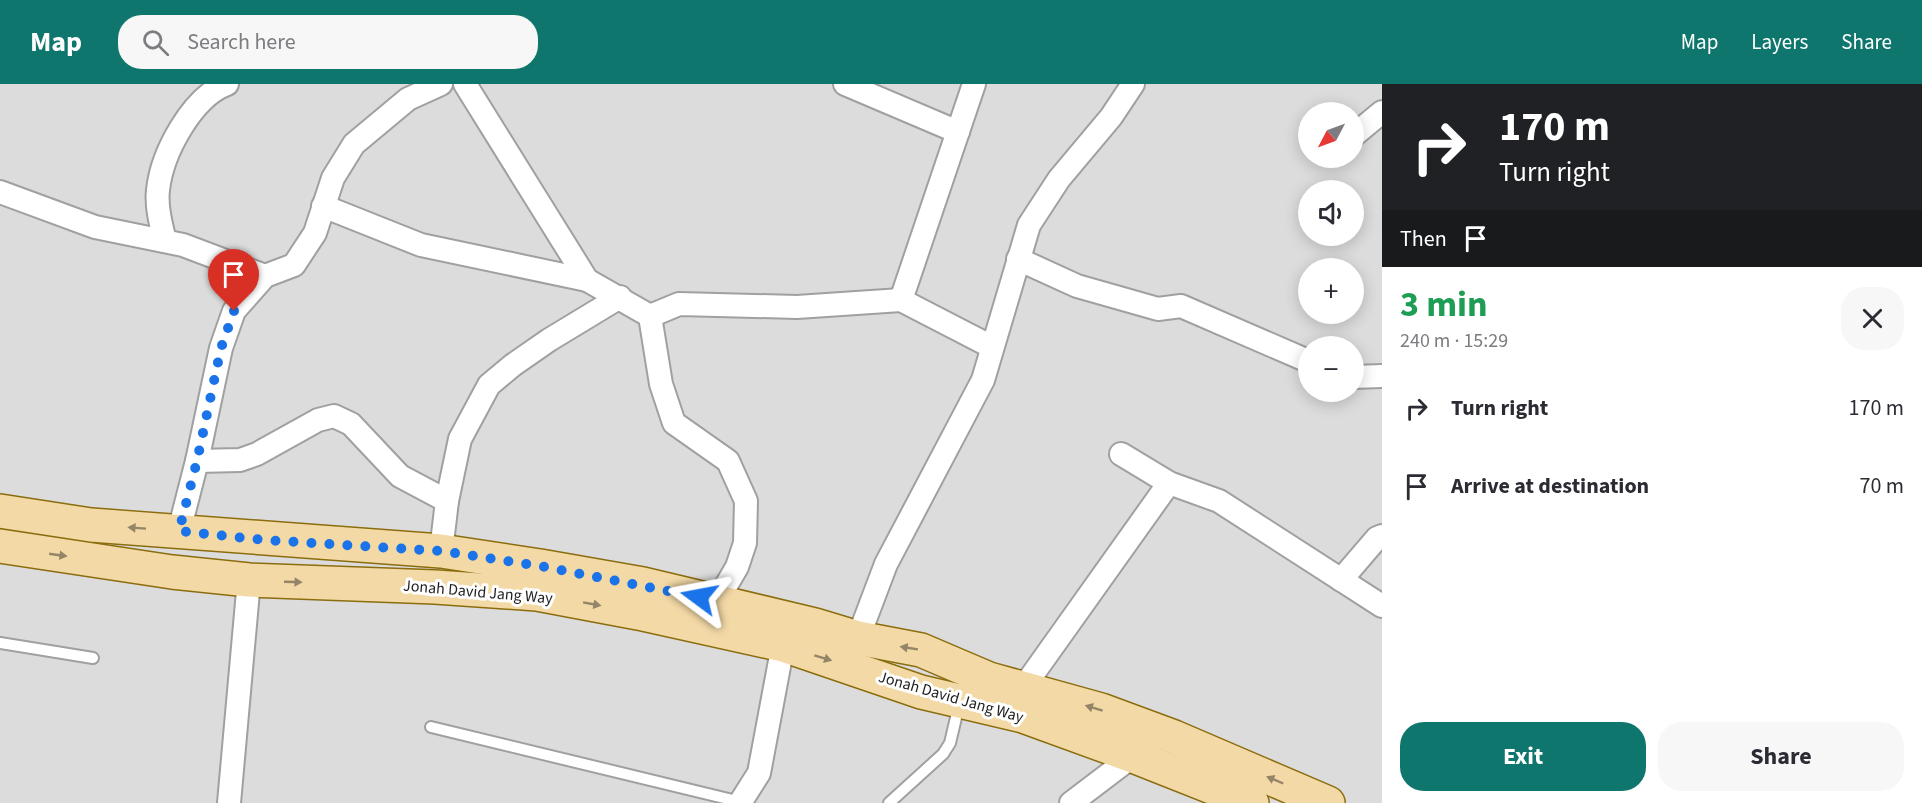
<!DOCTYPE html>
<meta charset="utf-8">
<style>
:root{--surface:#fff;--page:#f7f7f7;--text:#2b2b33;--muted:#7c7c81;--accent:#0f766e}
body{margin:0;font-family:"Source Sans 3",sans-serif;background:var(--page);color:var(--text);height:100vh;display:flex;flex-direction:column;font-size:22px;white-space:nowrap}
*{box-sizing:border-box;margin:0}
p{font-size:20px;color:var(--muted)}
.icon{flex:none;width:33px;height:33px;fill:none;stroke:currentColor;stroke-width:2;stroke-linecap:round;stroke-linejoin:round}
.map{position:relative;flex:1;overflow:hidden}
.details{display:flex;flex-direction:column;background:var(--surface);width:540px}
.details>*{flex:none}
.guide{background:#202124;color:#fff;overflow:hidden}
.needle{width:39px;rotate:229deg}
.buttons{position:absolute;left:1298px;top:18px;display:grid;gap:12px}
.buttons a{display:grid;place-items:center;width:66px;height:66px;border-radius:50%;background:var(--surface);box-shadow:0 3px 15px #0003;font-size:30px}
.pin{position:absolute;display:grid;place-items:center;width:51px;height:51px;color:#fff;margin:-62px -26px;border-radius:50% 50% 50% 0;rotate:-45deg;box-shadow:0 0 6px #0007}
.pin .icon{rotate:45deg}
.me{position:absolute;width:66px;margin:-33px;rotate:283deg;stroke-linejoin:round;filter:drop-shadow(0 0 4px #0008)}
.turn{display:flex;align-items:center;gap:21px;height:126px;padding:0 18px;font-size:27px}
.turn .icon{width:78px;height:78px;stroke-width:2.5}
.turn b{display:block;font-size:42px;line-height:51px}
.then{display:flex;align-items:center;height:57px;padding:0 18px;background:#0003;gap:12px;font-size:22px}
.round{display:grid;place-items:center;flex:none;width:63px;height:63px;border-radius:24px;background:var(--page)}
.headline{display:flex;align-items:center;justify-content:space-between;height:102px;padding:0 18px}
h1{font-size:36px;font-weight:700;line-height:45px;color:#1e9e55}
.cta{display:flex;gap:12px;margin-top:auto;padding:12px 18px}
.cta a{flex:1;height:69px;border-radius:24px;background:var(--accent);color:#fff;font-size:24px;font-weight:700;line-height:69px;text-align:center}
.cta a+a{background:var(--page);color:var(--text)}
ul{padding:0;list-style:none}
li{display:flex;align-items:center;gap:18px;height:78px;padding:0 18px}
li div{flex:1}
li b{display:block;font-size:22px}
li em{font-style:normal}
header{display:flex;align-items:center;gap:36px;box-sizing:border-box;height:84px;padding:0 30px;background:var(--accent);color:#fff}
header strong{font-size:28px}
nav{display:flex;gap:33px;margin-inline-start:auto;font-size:21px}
.search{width:420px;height:54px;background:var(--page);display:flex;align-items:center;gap:15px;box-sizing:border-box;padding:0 21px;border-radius:24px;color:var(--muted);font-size:22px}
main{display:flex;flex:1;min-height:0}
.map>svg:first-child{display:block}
.residential{fill:#dddcdc;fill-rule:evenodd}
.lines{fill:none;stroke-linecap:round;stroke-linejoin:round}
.lane-casing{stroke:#a0a0a0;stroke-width:14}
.street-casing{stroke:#a0a0a0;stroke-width:26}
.primary-casing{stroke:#8b6d0e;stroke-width:36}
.lane{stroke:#fff;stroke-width:10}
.street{stroke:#fff;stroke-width:22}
.primary{stroke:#f3d9a6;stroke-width:33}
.oneway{fill:#948569}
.route{stroke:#1a73e8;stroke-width:10;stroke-dasharray:0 18}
.labels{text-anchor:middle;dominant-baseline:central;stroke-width:6;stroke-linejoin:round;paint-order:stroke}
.street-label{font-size:16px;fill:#1f1f1f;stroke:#fff}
</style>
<header>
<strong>Map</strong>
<div class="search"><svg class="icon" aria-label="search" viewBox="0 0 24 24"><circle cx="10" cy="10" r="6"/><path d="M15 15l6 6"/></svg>Search here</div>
<nav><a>Map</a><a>Layers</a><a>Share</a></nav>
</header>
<main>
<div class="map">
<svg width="1382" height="719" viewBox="0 0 1382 719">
<rect width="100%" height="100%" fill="#eeece6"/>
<path class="residential" d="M0,0h1382v719h-1382zM1308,28h45v46h-45zM1308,106h45v46h-45zM1308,184h45v46h-45zM1308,262h45v46h-45z"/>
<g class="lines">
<defs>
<g id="lane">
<polyline points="0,559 93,574"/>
<polyline points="431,643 741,718"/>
<polyline points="889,719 943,670 950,659 959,621"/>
</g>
<g id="street">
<polyline points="465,0 587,196 650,232 661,300 674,339 728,377 746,417 745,459 737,483 717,517"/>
<polyline points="845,0 958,48"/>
<polyline points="974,0 901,216 992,263"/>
<polyline points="1353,52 1382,28"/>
<polyline points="0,108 95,143 183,161 265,192"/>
<polyline points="323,122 421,161 587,196"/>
<path d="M165,157c-4,-16 -9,-35 -7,-51 4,-37 34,-93 69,-106"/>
<polyline points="1018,175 1077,202 1158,225 1181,222 1308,277"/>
<polyline points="650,232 679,220 797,223 901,216"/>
<polyline points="1353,293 1382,292"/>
<polyline points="1121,370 1169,399 1219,417 1382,522"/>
<polyline points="197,377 240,376 257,370 318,336 334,332 351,340 400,392 447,417"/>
<polyline points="179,447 197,377 221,264 234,227 265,192 294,181 315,149 333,94 354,60 408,15 441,0"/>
<polyline points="441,467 447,417 460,355 489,301 513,281 549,256 620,213"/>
<polyline points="1341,496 1377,454 1382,452"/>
<polyline points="858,554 886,480 983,296 1029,141 1059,95 1111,33 1133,0"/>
<polyline points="1023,604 1169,399"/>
<polyline points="229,719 249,496"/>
<polyline points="740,719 759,689 783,561"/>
<polyline points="1071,719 1133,672"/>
</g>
<g id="primary">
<polyline points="0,427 91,441 441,467 540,482 643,500 815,541 858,554 921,566 989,595 1101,626 1174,653 1328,719"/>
<polyline points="0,462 172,488 249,496 435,503 537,510 638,529 783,561 921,608 1023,632 1133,672 1252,719"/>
</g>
</defs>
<use href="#lane" class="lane-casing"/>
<use href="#street" class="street-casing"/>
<use href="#primary" class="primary-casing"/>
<use href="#lane" class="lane"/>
<use href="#street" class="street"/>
<use href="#primary" class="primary"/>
</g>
<defs><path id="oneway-solid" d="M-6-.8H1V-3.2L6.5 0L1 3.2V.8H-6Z" transform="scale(1.5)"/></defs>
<g class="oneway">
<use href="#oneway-solid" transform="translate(137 444) rotate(-176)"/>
<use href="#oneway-solid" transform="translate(58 471) rotate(8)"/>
<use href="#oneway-solid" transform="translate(293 498) rotate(2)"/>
<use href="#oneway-solid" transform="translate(592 520) rotate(10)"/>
<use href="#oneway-solid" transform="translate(909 564) rotate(-171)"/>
<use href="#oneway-solid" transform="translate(823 574) rotate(17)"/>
<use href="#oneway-solid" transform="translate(1094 624) rotate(-163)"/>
<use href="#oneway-solid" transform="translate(1275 696) rotate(-157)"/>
</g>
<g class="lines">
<polyline class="route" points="234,227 221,264 197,377 179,447 264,456 441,467 540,482 699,513"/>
</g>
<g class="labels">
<g class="street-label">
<text transform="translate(478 508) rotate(5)">Jonah David Jang Way</text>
<text transform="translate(951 613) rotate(16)">Jonah David Jang Way</text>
</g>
</g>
</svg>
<div class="buttons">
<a><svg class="needle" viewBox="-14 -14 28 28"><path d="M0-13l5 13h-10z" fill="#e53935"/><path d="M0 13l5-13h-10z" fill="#7c7c81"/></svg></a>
<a><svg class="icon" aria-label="sound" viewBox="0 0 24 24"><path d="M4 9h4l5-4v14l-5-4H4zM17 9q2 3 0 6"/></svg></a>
<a>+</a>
<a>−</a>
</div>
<div class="pin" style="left:234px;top:227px;background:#d93025"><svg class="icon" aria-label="arrive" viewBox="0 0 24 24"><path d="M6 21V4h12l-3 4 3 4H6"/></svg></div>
<svg class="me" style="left:699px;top:513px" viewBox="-20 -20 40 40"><path d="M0-17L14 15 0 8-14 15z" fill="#1a73e8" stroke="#fff" stroke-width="4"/></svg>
</div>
<section class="details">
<div class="guide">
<div class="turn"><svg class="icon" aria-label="right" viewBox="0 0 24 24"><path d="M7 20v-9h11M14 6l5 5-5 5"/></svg><div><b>170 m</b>Turn right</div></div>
<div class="then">Then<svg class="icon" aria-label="arrive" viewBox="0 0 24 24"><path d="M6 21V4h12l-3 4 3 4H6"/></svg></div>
</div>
<div class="headline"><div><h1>3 min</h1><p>240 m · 15:29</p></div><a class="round"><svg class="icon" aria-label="close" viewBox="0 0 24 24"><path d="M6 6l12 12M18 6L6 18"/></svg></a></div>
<ul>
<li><svg class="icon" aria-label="right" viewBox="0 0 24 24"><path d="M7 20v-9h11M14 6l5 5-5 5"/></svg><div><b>Turn right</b></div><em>170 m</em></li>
<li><svg class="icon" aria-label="arrive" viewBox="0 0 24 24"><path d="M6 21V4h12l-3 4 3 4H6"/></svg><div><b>Arrive at destination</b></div><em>70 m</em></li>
</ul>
<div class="cta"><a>Exit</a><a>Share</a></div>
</section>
</main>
